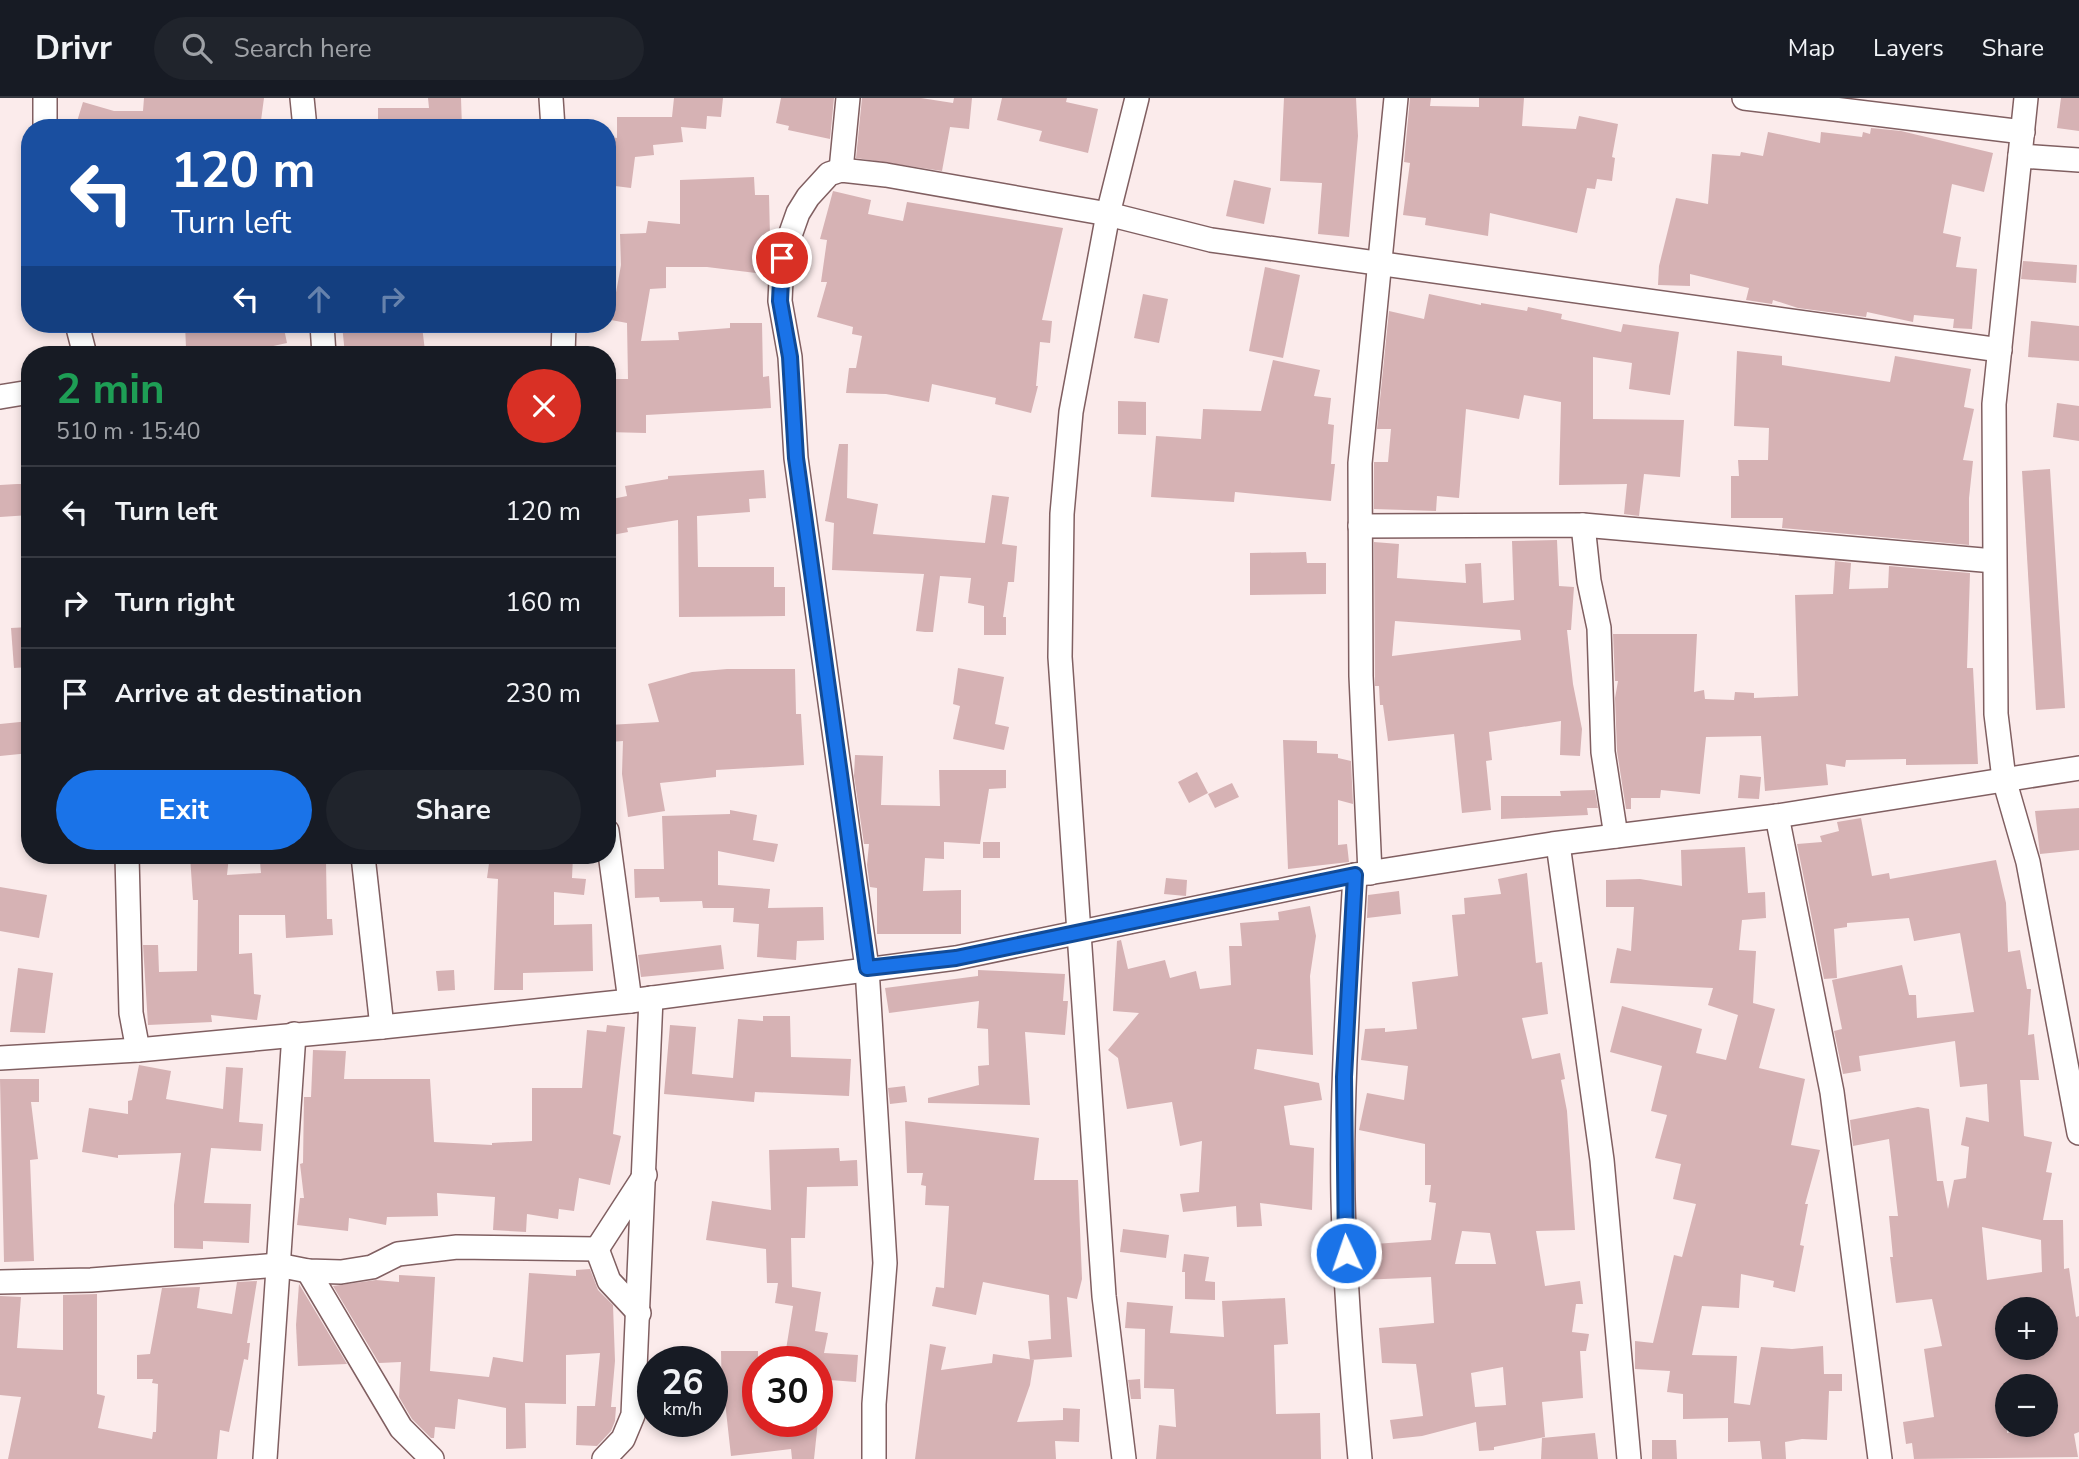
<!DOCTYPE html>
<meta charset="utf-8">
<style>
:root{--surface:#171b24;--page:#20242c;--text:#f1f3f6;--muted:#9ea1a6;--line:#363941;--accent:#1a73e8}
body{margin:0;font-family:"Nunito Sans",sans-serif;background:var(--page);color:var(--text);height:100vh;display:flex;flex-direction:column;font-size:26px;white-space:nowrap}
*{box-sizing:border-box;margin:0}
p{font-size:23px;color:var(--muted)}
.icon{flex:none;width:38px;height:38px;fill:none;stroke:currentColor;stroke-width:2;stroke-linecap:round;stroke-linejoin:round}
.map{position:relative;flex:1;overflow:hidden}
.sheet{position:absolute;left:21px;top:248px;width:595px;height:518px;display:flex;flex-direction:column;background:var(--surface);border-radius:28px;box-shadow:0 4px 10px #0003}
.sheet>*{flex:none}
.hud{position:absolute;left:21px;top:21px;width:595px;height:214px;border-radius:28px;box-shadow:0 4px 10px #0003;background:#1a4fa0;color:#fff;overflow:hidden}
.fabs{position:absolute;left:1995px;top:1199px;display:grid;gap:14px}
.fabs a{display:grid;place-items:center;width:63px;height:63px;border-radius:50%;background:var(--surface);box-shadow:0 4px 10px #0003;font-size:35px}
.speed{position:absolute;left:637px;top:1248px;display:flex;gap:14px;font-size:35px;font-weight:700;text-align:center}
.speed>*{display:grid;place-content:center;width:91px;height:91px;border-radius:50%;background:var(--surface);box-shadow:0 4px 10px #0003;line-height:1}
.speed small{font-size:18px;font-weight:400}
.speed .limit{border:10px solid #d22;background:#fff;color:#111}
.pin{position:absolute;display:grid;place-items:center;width:60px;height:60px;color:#fff;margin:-30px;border:4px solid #fff;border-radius:50%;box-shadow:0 2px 7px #0007}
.me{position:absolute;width:77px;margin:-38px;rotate:357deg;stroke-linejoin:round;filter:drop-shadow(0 0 5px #0008)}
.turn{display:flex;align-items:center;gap:24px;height:147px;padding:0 35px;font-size:32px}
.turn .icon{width:91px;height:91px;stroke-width:2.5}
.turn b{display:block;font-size:49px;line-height:60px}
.lanes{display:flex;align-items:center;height:66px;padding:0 35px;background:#0003;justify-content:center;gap:35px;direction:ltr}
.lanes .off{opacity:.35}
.round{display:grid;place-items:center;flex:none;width:74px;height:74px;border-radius:37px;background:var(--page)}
.summary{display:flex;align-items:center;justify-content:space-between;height:119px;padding:0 35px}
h1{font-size:42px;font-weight:700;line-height:52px;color:#1e9e55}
.primary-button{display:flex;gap:14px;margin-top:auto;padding:14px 35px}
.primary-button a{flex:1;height:80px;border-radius:42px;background:var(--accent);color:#fff;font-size:28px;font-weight:700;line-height:80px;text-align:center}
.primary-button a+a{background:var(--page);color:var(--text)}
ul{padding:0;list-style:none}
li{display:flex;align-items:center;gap:21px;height:91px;padding:0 35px;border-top:2px solid var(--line)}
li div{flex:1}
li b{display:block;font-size:26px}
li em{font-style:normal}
header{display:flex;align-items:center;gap:42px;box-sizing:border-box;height:98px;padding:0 35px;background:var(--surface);border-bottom:2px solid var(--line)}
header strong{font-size:33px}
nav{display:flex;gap:38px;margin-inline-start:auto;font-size:24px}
.search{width:490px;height:63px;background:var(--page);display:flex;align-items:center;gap:18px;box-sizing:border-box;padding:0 24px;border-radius:38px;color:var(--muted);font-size:26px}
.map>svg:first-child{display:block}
.building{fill:#d6b2b4;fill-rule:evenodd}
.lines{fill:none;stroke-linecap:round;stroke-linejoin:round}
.minor-casing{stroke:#805f61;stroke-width:26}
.minor{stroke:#fff;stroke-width:23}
.route-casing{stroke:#114b97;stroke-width:18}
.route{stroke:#1a73e8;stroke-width:12}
</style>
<header>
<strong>Drivr</strong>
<div class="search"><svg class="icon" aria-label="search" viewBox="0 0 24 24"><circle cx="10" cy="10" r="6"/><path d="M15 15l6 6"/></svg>Search here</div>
<nav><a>Map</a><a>Layers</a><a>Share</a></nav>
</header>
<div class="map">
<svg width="2079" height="1361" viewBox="0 0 2079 1361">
<rect width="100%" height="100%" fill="#fbebeb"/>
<g class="building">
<polygon points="144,0 264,0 260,30 203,30 168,22 167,30 75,30 83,4 114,13 143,13"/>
<polygon points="428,0 461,0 462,30 378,30 378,10 429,10"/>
<polygon points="674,0 723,0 721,19 707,18 706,31 681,29 683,44 653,47 654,57 635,59 631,90 607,87 607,38 617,40 617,19 672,19"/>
<polygon points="781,0 834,0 830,41 788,32 789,28 776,25"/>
<polygon points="862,0 921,0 953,5 954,0 972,0 969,31 950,29 942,73 856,60"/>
<polygon points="1002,0 1067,0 1066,4 1098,11 1088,55 1039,43 1042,33 997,22"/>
<polygon points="1284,0 1356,0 1358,38 1349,139 1318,136 1322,85 1280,83"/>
<polygon points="1410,0 1431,0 1430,8 1479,9 1479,0 1524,0 1522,28 1576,31 1579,18 1618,26 1612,59 1615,60 1612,83 1597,81 1595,91 1587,90 1577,135 1490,115 1488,138 1425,127 1426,120 1403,117 1410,65 1404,64"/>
<polygon points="2061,0 2079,0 2079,33 2057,30"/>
<polygon points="1871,30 1901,33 1993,55 1984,94 1952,86 1943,135 1961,139 1956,169 1977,171 1972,231 1953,230 1954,221 1914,217 1913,224 1867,214 1866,219 1798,210 1773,202 1772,206 1746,202 1749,190 1690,176 1690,188 1658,187 1659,168 1676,100 1708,106 1712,56 1740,58 1741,54 1763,58 1768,34 1820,45 1821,34 1862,39 1863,34 1870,36"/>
<polygon points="754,79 755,97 769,97 770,139 765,176 707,169 666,169 666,190 650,191 641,243 679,242 678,234 730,230 730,225 762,225 763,279 769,278 771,310 646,317 646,335 607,334 607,281 628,281 627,225 611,222 621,167 620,136 646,135 648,123 680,126 680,82"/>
<polygon points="1234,82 1271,90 1264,126 1226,118"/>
<polygon points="833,93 871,102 868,116 903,123 907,104 1063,130 1042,222 1052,223 1050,245 1040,244 1036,288 1038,288 1031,315 995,306 996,300 932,286 929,304 886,296 846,295 849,270 856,270 862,238 852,236 853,229 817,219 827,184 821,184 827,142 820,141"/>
<polygon points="2023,163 2077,167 2076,185 2021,181"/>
<polygon points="1265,169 1300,177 1283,260 1249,253"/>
<polygon points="1143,196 1168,201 1159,245 1134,240"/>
<polygon points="1429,196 1481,207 1481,205 1527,213 1528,209 1562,216 1561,221 1621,234 1623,226 1679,234 1670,297 1629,291 1632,265 1593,259 1593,321 1684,322 1680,379 1644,376 1639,418 1624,416 1627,386 1559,387 1561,304 1524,297 1519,321 1466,311 1459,400 1437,398 1436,413 1374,411 1374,364 1388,364 1391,331 1377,331 1389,213 1424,221"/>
<polygon points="2031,223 2079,228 2079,263 2028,259"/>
<polygon points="185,226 283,226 287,245 255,252 255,257 193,257 192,250 186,250"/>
<polygon points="342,226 383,226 384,232 422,228 425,253 345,257"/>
<polygon points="1737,253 1782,258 1782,267 1890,284 1895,258 1971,271 1964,309 1974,311 1963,362 1973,363 1969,400 1969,447 1782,430 1783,420 1731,420 1731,378 1739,378 1738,362 1768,362 1769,330 1734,328"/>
<polygon points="1273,262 1320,272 1314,298 1331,300 1328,326 1334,327 1331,366 1335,366 1331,403 1235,394 1234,404 1151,399 1156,338 1201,341 1203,311 1261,313"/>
<polygon points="1118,303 1146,304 1146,337 1118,336"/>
<polygon points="2057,305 2079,308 2079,343 2053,339"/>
<polygon points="839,346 848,346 847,400 878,406 873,436 985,445 992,397 1009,399 1002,446 1017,448 1014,484 1008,484 1003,519 1006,519 1006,537 984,537 984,508 968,505 971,480 940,478 933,534 925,534 916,533 924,476 832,472 834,425 825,423"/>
<polygon points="2050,371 2065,610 2036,612 2022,373"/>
<polygon points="764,372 766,400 749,401 750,414 697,418 698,469 774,469 774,489 785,489 785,518 679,519 678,422 627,430 628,434 607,438 607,402 627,398 625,388 668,381 668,378"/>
<polygon points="17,386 30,386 30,417 0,419 0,387"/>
<path d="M1557,442l2,46 15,1 -3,43h-4l6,54 9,45 -2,27 -20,-1 1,-34 -72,11 3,28 -6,1 5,49 -29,3 -8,-79 -66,7 -5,-36h-3l-1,-19h-4l-1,-144 25,2 -2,34 69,5 -1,-19 16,-1 2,40 31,-3 -2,-59zM1395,523l125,9 1,10 -129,16z"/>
<polygon points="1306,454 1307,465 1326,465 1326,496 1250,497 1250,455"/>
<polygon points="1835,463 1851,465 1849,491 1888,490 1889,468 1970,475 1967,570 1973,570 1978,666 1906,667 1906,661 1846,662 1845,669 1826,666 1828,687 1765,693 1761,638 1706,639 1700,696 1661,692 1660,700 1631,700 1631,711 1626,711 1617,653 1615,600 1618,583 1615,583 1613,536 1697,536 1694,594 1704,592 1705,601 1734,602 1735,594 1754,595 1754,600 1798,598 1795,497 1833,496"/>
<polygon points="30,529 30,569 14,570 11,530"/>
<polygon points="958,570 1004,579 995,626 1009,629 1004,652 953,641 960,608 953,606"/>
<polygon points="727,571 795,571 796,616 801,616 804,667 716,672 716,679 660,685 665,713 628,719 622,676 623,643 610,644 609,627 659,624 648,586 692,574"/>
<polygon points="30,623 30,655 0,658 0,626"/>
<polygon points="1283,642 1317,643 1317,655 1338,656 1338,660 1351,663 1353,706 1338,702 1338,747 1347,746 1349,764 1288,771"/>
<polygon points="855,657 883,658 881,707 940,708 939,672 1006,672 1006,690 989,691 980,746 944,744 944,761 925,760 923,793 961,792 961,836 877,836 877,790 870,789 867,767 869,746 864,746 854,678"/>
<polygon points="1197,674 1208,695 1189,705 1178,684"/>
<polygon points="1740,677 1761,679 1759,701 1738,700"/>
<polygon points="1232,685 1239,699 1215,710 1208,696"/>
<polygon points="1595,692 1598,710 1587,710 1588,717 1501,721 1501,698 1561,698 1560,693"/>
<polygon points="2079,710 2079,752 2040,756 2035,713"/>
<polygon points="730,712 757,717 753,742 778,746 774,764 718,753 718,787 770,791 768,810 823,809 824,842 797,843 796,862 757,859 759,826 733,824 734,810 703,810 702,803 660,804 659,799 635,800 634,771 664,771 662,718 730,716"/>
<path d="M1861,720l11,58 17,-3 1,6 106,-19 10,43 2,49 12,-2 7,39h4l-3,46 6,-1 5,46h-19l4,56 28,6 -6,30 6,1 -9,47h20l1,49 5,-1 7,49 3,-1v116l-5,2 4,23 -164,2 -2,-16 -6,1 -3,-22 31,-5 -10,-68 18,-3 -10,-47 -36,4 -6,-46h3l-4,-41h9l-9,-77 -36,7 -3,-26 68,-13 11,2 8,72h6l5,28 6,-29 12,-2 3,-31 -8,-2 5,-28 23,5 -2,-38 -27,3 -5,-46 -96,15 2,15 -18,3 -9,-43 8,-2 -10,-49 70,-15 7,30h7l1,23 57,-6 -14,-79 -46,8 -5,-23 -62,5v4l-13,2 3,49 -13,1 -27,-135 25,-2 -2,-6 19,-5 -2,-9zM1982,1129l59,13 1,32 -55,8zM2046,1207v43h-39v-39zM2007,1288h39v38l-39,9z"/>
<rect x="983" y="744" width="17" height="16"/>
<polygon points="1745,749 1748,795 1765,794 1766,820 1742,822 1739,852 1756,853 1753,905 1775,911 1759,970 1805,981 1791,1047 1820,1052 1805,1106 1808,1106 1800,1147 1804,1148 1795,1194 1773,1189 1774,1183 1741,1176 1739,1210 1702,1208 1692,1257 1737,1258 1734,1305 1750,1307 1761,1249 1792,1251 1823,1248 1824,1276 1842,1276 1842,1293 1829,1293 1827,1342 1802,1341 1785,1344 1786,1361 1762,1361 1760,1343 1728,1344 1728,1320 1683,1321 1683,1296 1667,1294 1670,1273 1635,1271 1635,1243 1653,1245 1674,1157 1682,1159 1696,1106 1673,1101 1681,1066 1655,1060 1667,1017 1651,1013 1662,968 1610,954 1622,908 1702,931 1696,955 1726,962 1738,917 1708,907 1713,890 1610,885 1617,850 1631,853 1634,809 1606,809 1606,782 1640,781 1682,788 1681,752"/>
<polygon points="190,758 229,758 227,777 261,775 260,764 326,763 327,821 332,821 333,837 286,840 285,817 239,817 239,856 252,855 254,896 261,897 257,922 211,917 212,924 148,927 143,847 158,847 159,874 197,873 198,802 193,802"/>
<polygon points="490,758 573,758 572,780 586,781 584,797 554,794 554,827 592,826 593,873 523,875 523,892 494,892 498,781 487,780"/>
<path d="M1527,775l9,90 6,-1 6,52 -26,4 10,41 28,-6 5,26 -4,1 6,31 8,119 -39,1 9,55 35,-5 3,23h-7l-4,28 17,2 -3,17h-6l3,47 -41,4 3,35 -51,10v3l-15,1 -3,-29 -54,14 -29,3 -3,-19 33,-4 -7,-52 -34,-1 -3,-35 55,-5 -3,-46 -71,3v-35l71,-5 5,-37 -7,-1 2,-17h-6v-41l-66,-14 8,-37 37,7 4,-34 -47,-6 4,-31 20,-1v4l32,-3 -5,-47 46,-6 -6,-61 13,-1 -1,-16 37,-4 -3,-15zM1462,1133l28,2 6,31h-41zM1503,1269l3,38 -31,2 -4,-34z"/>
<polygon points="1166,780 1187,782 1186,798 1164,796"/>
<polygon points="0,789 47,797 39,840 0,833"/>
<polygon points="1399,793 1401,816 1367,820 1368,797"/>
<polygon points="1310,808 1316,838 1310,878 1313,957 1257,951 1254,971 1319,985 1322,1002 1284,1008 1290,1047 1314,1050 1312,1112 1260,1105 1262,1128 1237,1129 1236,1108 1183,1114 1180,1096 1199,1094 1202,1043 1180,1048 1172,1004 1127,1011 1118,960 1108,952 1139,915 1113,913 1117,843 1121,842 1128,871 1165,862 1170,880 1196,873 1200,891 1231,887 1229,848 1242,848 1240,825 1279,822 1278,814"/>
<polygon points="721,847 724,871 641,879 638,857"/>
<polygon points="18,870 53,875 45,935 10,934"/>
<polygon points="454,872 455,892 438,893 436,873"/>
<polygon points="978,872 1065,876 1063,903 1068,903 1065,937 1025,934 1030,1007 928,1005 928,1000 979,987 978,968 989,967 988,931 977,930 979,903 889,915 885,890 978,878"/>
<polygon points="763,918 790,918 791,959 851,961 849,998 755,994 754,1004 664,996 670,927 696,929 692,976 733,980 738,921 763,923"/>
<polygon points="607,927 625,929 613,1036 621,1038 610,1087 579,1080 574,1113 559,1111 558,1121 527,1116 526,1134 493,1132 495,1099 437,1095 438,1118 387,1119 386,1127 349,1120 348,1133 297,1127 300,1100 304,1100 300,1066 303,1065 304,999 311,999 313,952 346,953 344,981 430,981 434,1044 492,1047 492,1045 532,1043 532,990 582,990 587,932 606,934"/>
<polygon points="139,967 171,973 166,1001 223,1011 226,969 243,970 239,1024 263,1026 261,1053 211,1050 204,1105 251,1106 249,1145 203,1143 203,1151 174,1150 174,1107 181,1055 118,1057 118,1060 82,1054 89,1010 128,1016 128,1003 132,1002"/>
<polygon points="0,981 39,981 39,1004 31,1004 38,1061 30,1062 34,1163 4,1164"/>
<polygon points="905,988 907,1004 890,1006 888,990"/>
<polygon points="905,1023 1039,1040 1034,1082 1078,1082 1082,1181 1077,1201 1067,1199 1072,1259 1030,1262 1028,1243 1051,1241 1049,1197 983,1184 976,1217 932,1208 936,1189 944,1190 949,1108 925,1107 926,1088 921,1087 923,1075 907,1075"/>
<polygon points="839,1050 840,1063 857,1062 858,1088 807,1089 805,1140 791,1140 792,1189 821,1194 815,1233 828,1235 824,1255 858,1257 856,1284 817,1281 817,1264 784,1264 793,1208 775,1205 778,1185 767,1185 766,1151 706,1142 712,1103 771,1112 769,1052"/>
<polygon points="1123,1131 1169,1137 1166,1160 1120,1154"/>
<polygon points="1184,1156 1209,1159 1205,1183 1215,1184 1215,1202 1185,1201 1185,1174 1182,1174"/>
<polygon points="590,1171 598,1192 613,1207 615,1263 611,1309 616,1309 615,1323 611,1333 597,1348 576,1347 577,1308 595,1308 600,1255 566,1257 566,1306 525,1305 526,1350 506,1351 506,1310 458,1301 455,1331 435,1329 434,1340 431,1340 412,1321 399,1299 401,1264 379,1265 333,1188 376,1182 399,1184 399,1177 435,1179 430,1273 489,1279 493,1259 523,1264 529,1175 576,1178 576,1172"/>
<polygon points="257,1183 247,1245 250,1245 248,1262 244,1261 229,1334 220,1332 217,1361 8,1361 21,1299 0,1297 0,1198 21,1199 17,1250 63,1252 63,1197 97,1196 97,1296 105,1298 98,1330 152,1341 153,1334 156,1334 158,1286 152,1285 153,1281 137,1281 137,1257 150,1256 162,1190 200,1189 197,1210 232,1216 237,1184"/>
<polygon points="299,1186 347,1266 298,1268 296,1227"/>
<polygon points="1285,1200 1288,1246 1274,1247 1276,1316 1320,1315 1321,1361 1156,1361 1159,1327 1176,1329 1174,1291 1144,1290 1145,1231 1125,1230 1127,1204 1173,1208 1170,1235 1224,1239 1222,1203"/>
<polygon points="930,1246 946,1249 941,1272 992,1265 993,1256 1034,1262 1030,1287 1017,1324 1063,1322 1063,1310 1080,1311 1079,1344 1055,1343 1056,1361 915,1361"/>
<polygon points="721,1253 758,1253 758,1323 818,1323 814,1361 792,1361 791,1351 731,1358 725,1304 722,1304"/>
<polygon points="1140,1281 1141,1301 1131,1301 1128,1282"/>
<polygon points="1595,1335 1598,1361 1541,1361 1542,1340"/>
<polygon points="1652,1342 1676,1342 1677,1361 1652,1361"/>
</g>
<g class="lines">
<defs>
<g id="minor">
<polyline points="302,0 305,30"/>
<polyline points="551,0 553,30"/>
<polyline points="1744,0 2023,34"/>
<polyline points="2026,0 1994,306 1996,616 2004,681 2028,764 2079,1035"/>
<polyline points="45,30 45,0"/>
<polyline points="2020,58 2079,62"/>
<polyline points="841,72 848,0"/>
<polyline points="77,226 85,257"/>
<polyline points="322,226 324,257"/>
<polyline points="563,257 564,226"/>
<polyline points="0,299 30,294"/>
<polyline points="1583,427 1589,483 1599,530 1603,654 1616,738"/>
<polyline points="1360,428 1583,427 1994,463"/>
<polyline points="1777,718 1832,994 1880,1361"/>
<polyline points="607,733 630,903"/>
<polyline points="1558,746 1602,1062 1629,1361"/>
<polyline points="127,758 131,915 138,952"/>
<polyline points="363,758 382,929"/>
<polyline points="1370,775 1361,578 1360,365 1396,0"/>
<path d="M1355,777c-6,108 -14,216 -12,324 2,87 9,174 17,260"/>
<polyline points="0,960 138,952 382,929 630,903 956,860 1355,777 1552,746 1777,718 2079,670"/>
<polyline points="597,1151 645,1077"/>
<polyline points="597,1151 609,1183 639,1215"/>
<polyline points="308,1173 401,1330 432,1361"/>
<polyline points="0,1184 91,1182 278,1167 308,1173 341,1174 372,1169 398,1156 457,1149 597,1151"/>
<polyline points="265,1361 294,936"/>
<polyline points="604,1361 623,1341 633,1317 651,900"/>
<polyline points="874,1361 874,1306 885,1165 867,870 796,360 790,259 780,203 782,160 798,115 808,99 829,76 841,72 886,77 1108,116 1211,142 2000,252"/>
<polyline points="1124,1361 1104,1198 1060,559 1062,416 1071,314 1108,116 1137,0"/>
</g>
</defs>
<use href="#minor" class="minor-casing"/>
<use href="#minor" class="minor"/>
</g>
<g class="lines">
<defs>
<polyline id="route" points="782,160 780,203 790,259 796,360 867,870 956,860 1355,777 1344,979 1346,1155"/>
</defs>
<use href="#route" class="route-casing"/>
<use href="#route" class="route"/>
</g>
</svg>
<div class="fabs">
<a>+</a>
<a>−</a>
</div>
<div class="speed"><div>26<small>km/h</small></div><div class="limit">30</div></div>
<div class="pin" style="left:782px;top:160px;background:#d93025"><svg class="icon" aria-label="arrive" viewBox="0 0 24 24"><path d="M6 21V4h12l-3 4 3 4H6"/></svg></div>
<svg class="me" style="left:1346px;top:1155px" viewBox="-20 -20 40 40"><circle r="17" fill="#1a73e8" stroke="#fff" stroke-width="3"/><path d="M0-11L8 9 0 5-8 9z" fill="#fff"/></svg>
<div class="hud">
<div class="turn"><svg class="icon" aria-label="left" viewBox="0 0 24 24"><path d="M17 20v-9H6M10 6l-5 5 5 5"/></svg><div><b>120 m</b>Turn left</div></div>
<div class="lanes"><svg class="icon" aria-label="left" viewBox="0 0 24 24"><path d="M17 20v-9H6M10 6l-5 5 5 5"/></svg><svg class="icon off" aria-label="ahead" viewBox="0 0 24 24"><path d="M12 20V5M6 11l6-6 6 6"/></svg><svg class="icon off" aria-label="right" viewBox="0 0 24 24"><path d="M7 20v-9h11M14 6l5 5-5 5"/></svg></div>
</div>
<section class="sheet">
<div class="summary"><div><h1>2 min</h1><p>510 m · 15:40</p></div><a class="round" style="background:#d93025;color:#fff"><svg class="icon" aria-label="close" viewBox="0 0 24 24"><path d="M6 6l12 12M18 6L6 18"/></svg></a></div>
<ul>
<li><svg class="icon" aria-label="left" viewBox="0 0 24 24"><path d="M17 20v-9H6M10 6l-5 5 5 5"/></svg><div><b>Turn left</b></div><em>120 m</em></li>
<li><svg class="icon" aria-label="right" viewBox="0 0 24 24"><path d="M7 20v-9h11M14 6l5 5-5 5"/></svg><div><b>Turn right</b></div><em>160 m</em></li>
<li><svg class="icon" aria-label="arrive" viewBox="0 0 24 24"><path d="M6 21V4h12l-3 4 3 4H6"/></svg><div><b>Arrive at destination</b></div><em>230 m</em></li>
</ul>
<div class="primary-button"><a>Exit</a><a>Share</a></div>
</section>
</div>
